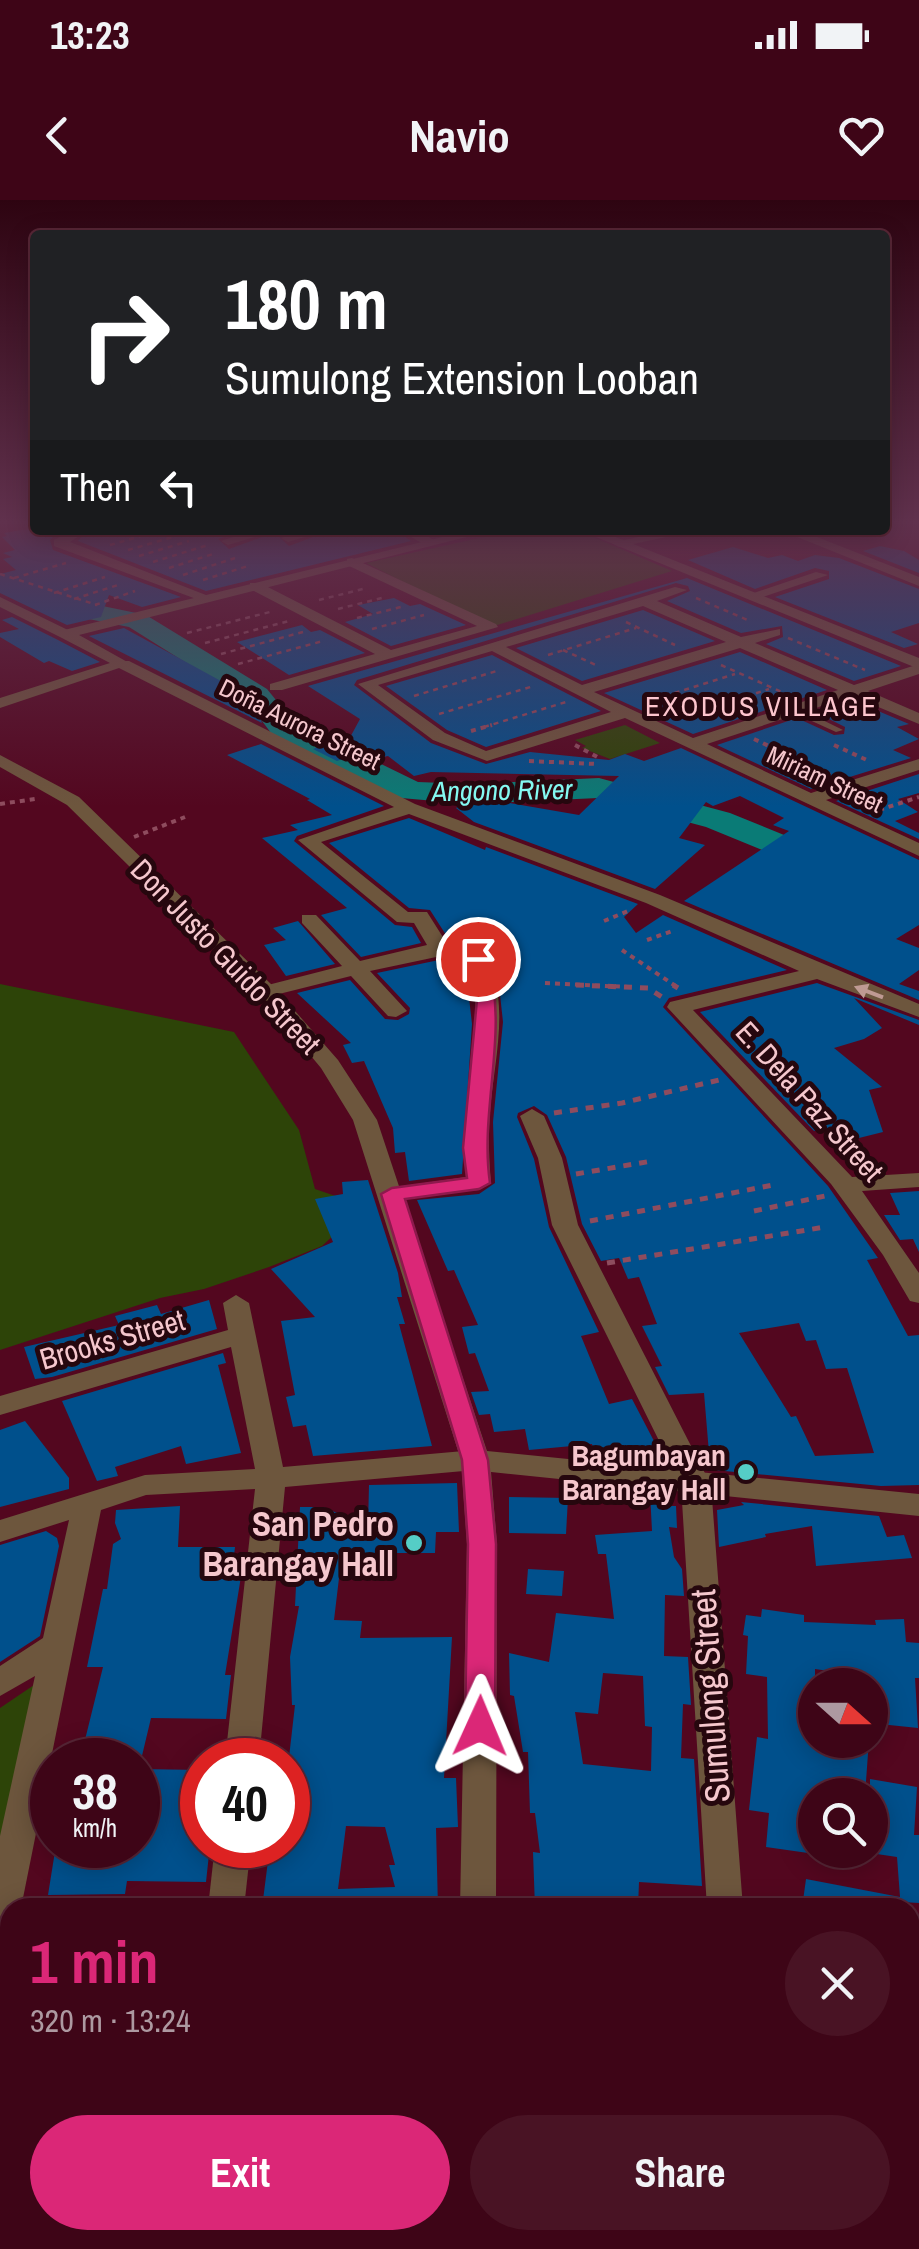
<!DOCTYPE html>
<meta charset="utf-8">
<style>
:root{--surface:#3e0517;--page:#491324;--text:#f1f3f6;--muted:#ad99a1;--line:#572636;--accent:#db2777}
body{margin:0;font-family:"Archivo Narrow",sans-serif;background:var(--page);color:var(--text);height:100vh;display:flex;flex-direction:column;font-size:38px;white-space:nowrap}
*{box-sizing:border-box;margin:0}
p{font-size:32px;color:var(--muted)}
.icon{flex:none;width:55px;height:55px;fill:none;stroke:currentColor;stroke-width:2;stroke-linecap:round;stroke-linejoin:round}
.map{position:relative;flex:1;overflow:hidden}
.panel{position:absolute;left:0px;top:1698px;width:920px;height:352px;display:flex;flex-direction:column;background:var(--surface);border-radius:30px 30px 0 0;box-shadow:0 5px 25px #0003,0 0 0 2px var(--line)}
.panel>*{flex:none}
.banner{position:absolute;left:30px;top:30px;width:860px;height:305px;border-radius:10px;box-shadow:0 5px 25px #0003,0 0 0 2px var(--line);background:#202124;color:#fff;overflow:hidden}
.needle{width:65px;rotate:111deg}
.buttons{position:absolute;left:798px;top:1468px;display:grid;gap:20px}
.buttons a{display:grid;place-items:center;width:90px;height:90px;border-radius:50%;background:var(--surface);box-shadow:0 5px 25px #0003,0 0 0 2px var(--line);font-size:50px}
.speed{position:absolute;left:30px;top:1538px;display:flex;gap:20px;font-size:50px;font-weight:700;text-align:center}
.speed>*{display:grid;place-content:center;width:130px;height:130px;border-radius:50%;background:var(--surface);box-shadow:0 5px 25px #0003,0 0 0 2px var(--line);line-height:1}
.speed small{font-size:25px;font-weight:400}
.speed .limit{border:15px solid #d22;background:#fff;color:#111}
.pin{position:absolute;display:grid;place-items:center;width:85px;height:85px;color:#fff;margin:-42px;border:5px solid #fff;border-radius:50%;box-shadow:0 2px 10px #0007}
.me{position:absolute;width:110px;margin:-55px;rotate:1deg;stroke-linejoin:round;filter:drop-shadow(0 0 8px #0008)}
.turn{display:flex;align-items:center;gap:35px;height:210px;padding:0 30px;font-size:45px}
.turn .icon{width:130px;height:130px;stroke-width:2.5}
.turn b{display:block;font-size:70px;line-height:85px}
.then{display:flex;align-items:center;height:95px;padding:0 30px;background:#0003;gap:20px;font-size:38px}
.round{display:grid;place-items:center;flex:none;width:105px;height:105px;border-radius:52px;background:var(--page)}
.headline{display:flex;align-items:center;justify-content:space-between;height:170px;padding:0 30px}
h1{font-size:60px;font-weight:800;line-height:75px;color:var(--accent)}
.primary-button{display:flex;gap:20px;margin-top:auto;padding:20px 30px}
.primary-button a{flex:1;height:115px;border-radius:60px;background:var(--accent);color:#fff;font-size:40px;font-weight:800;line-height:115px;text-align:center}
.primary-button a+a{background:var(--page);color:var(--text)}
.status{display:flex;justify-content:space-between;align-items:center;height:70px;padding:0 50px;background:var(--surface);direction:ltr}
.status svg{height:28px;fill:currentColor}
header{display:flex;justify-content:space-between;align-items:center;height:130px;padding:0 30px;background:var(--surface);font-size:45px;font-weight:800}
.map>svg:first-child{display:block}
.green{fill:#2d4408}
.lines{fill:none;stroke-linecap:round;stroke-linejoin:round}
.river{fill:#0a7b76;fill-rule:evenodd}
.building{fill:#00508c;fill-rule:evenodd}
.path-far2{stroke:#8e4c5e;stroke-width:2.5;stroke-dasharray:5 5;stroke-linecap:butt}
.path-far1{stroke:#8e4c5e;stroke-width:4;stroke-dasharray:5 5;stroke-linecap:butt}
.path{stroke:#8e4c5e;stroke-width:5;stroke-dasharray:8 8;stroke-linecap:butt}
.service{fill:#6d563d;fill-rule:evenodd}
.minor{fill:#6d563d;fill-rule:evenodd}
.tertiary{fill:#6d563d;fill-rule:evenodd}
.oneway{fill:#bf9a93}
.route{fill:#db2777;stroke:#8e194d;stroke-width:2.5}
.poi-dot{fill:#55cdc6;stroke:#26070e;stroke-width:4}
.labels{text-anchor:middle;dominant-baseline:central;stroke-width:10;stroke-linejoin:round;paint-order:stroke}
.far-street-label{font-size:25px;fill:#f5c7cd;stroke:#26070e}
.far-neighbourhood-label{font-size:28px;letter-spacing:2.5px;fill:#fdc5cd;stroke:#26070e}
.far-water-label{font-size:28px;font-style:italic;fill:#84f9f1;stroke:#26070e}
.street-label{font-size:30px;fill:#f5c7cd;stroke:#26070e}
.poi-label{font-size:30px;font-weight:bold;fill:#f5c7cd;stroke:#26070e;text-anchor:end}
.near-poi-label{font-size:35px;font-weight:bold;fill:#f5c7cd;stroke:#26070e;text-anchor:end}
.near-street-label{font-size:35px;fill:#f5c7cd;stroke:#26070e}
</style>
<div class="status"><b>13:23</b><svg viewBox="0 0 49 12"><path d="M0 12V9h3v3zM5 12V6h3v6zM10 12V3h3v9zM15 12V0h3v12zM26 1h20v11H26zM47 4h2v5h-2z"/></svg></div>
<header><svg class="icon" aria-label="back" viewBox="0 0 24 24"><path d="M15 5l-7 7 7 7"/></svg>Navio<svg class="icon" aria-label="heart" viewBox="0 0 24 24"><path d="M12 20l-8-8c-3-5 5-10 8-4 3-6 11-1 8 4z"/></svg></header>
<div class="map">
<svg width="919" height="2049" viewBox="0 0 919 2049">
<rect width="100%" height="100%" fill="#53071f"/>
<g class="green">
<polygon points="516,330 577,330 672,371 491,427 366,363"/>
<polygon points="625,525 660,543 610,559 582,548 586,546 575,540"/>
<polygon points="0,784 234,832 299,930 315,989 365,1006 322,1046 269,1067 204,1089 160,1098 0,1150"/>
<polygon points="34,1485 0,1645 0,1508"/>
</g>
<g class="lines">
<polygon class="river" points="0,375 64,398 146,415 267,489 293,521 418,582 469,584 599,578 730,613 919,690 919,714 706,627 598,598 469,604 401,598 271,533 247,501 129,427 48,411 0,392"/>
</g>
<g class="building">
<polygon points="21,330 48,330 54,336 50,340 53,350 181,397 142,407 109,395 101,417 67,425 0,393 0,374 16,370 3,359 12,357 3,353 15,350 2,337 7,336 4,333"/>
<polygon points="77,330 243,330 218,339 229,349 282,330 293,330 278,336 289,346 332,330 395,330 411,341 206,391 78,341 83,335"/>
<polygon points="880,346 904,351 919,360 919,373 863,351"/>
<polygon points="733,347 768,358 782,355 798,361 815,355 839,358 919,389 919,423 891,432 918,444 904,448 775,397 829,379 829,371 815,368 755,389 688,360"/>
<polygon points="687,378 901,466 854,481 766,444 783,437 782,426 741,433 667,401 690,391 688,386 676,383 357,480 354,485 431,543 486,564 530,552 609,560 625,554 644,561 681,548 919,660 919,725 896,739 919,748 919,770 899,784 919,791 919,800 684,701 789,631 773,625 784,618 740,596 713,606 706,602 679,638 705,645 655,689 474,622 456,608 475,597 579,615 619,576 431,572 414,576 388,556 378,558 367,550 337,561 313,549 340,539 347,543 360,519 308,486"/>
<polygon points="394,398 410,406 420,404 466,425 391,446 345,422 373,414 358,405"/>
<polygon points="643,410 715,441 582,481 516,448"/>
<polygon points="12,417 58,440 100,462 72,471 49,461 44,463 0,437 0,433 19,429 2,420"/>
<polygon points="302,425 311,432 320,430 365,453 289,475 237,442"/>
<polygon points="124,428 252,498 262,523 89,436"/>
<polygon points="740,452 827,490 693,534 604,493"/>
<polygon points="492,455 601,511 486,547 447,530 386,486"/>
<polygon points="852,500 909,524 897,527 919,539 893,550 911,558 811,589 717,545 797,518 834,535 844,534 845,527 815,512"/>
<polygon points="261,544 384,606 297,636 294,641 395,725 412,727 421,743 361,757 321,715 347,708 262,638 298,630 290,625 332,615 307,600 310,599 227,555"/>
<polygon points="919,574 919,593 898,599 918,612 895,621 919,633 919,639 836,601"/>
<path d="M409,618l76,32 1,-3 152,57 -14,13 12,16 27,-18 124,55 -118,28 -6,9 165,179 50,72 -11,2 41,76 11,-1v150l-38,1 -167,-16 -4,-5 -6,-72 -35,2 -14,-28 7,-1 -20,-40 15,-2 -18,-47 -11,2 -9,-21 -18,3 -19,-37 -16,-67 -19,-42 -13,-9 -16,7 -1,4 17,42 15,68 50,105 -18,4 28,68 23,-5 34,65 -71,-6 -3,-14 -13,1 -1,-4 -6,1v4l-43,4 -4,-21 -31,3 -4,-18 -11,1 -8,-23 18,-1 -14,-38 -6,1 -7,-27 16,-2 -24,-55 -6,1 -31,-71 62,-6 16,-11 -2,-61 10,-100 -5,-46 -9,-20 -15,-17 -26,-1 -18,-28 -21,-2 -80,-65zM799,1123l7,18 10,-1 10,29 21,-1 27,85 -59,3 -19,-40 -5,1 -52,-84z"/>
<polygon points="298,721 335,764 286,776 264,745 286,740 273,728"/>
<polygon points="458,756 466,771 472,824 462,974 409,981 405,952 395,953 393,928 364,861 352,863 343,845 351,843 297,793 350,780 385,819 398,820 409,814 410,808 377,773"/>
<polygon points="817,783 919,820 919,825 854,798 882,828 864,839 834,848 882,887 869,890 883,932 851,940 836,926 814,931 700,812"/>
<polygon points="368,980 398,1073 402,1097 397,1097 405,1124 399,1124 432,1246 313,1256 306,1225 293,1227 286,1197 295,1195 281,1121 315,1117 271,1069 333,1042 315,999 343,994 342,982"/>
<polygon points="919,991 919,1052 913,1039 900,1040 884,1015 900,1015 890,993"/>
<polygon points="209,1100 217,1129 52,1177 35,1179 24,1147 119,1125 115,1116 157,1105 161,1114"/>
<polygon points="223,1153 226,1163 218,1165 241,1253 186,1264 181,1246 115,1267 118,1276 97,1281 62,1201"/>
<polygon points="25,1221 69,1278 69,1289 0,1307 0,1230"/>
<path d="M457,1283l2,49h-23l-1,21h-93l-8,67 28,1 -2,17 92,-1 -8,141h12l2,49 -22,1 2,80h-176l8,-63h18v-79l7,-61h-3l-2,-48 9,-51h-4l5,-99h23l45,19 1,-41zM346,1626l39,1 10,38h-6l6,22 -57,2z"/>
<path d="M650,1292l11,1 3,13h12l1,22 -8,-1 5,30 8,12 2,27 -19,-1 -1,61 24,1 3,48 -8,-1 -2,54 13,1 8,127 -63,-4 -1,26h-103l-2,-56 7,1 -5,-40h-5l-2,-61h-5l-9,-56 -4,-1 -1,-42 40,9 7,-49 58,6 -8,-65h-8l-3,-19 57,-4zM603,1473l40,3 2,50 7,1 -1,44 -68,-7 -8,-52 23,2z"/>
<polygon points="509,1297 568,1298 566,1334 509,1333"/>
<polygon points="741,1302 879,1316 887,1337 904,1335 912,1358 816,1366 812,1326 765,1334 766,1337 719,1347 717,1310 744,1305"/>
<polygon points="180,1306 178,1347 235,1347 233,1364 243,1364 225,1475 231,1475 226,1519 151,1518 141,1560 80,1560 103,1467 87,1467 103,1389 107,1389 113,1344 121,1339 115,1323 116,1310"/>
<polygon points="46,1331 57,1338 59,1346 40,1436 0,1462 0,1345"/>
<polygon points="528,1369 564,1371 562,1396 526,1394"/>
<polygon points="762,1409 804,1415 804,1422 876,1425 875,1420 904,1419 906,1442 919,1443 919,1478 915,1478 918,1528 870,1523 870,1477 815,1469 815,1540 869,1540 865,1595 815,1595 815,1654 766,1647 769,1613 749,1610 757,1537 768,1539 767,1477 746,1474 748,1436 743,1435 746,1415 761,1417"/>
<polygon points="138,1569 202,1570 202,1645 210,1645 206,1682 127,1681 125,1694 48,1695 56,1645 138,1645"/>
<polygon points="870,1579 917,1587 914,1635 919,1635 919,1703 902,1702 902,1708 802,1708 806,1679 900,1697 897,1657 870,1653"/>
</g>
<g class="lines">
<g class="path-far2">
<polyline points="110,345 155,332"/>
<polyline points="128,350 173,337"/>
<polyline points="139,356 189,341"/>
<polyline points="153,362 208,345"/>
<polyline points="169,368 216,353"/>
<polyline points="0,374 97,405"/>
<polyline points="183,375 235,358"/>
<polyline points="14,378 66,363"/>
<polyline points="203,380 248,366"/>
<polyline points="54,393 105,377"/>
<polyline points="696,398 750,421"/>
<polyline points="74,399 121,384"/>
<polyline points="319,400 367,388"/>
<polyline points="95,405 135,391"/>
<polyline points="338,409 386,397"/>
<polyline points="357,418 405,406"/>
<polyline points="626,422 675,445"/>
<polyline points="372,429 424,415"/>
<polyline points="187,433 270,412"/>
<polyline points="788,438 865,470"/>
<polyline points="205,443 289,421"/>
<polyline points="563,450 598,466"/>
<polyline points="221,454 303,432"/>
<polyline points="548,455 636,428"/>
<polyline points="238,464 323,441"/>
<polyline points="721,465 784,493"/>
<polyline points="414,496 500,470"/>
<polyline points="646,502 735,474"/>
<polyline points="439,514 534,486"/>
<polyline points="680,518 769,489"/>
<polyline points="484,527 566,502"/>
</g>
<g class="path-far1">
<polyline points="471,531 492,525"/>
<polyline points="754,539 830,575"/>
<polyline points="575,545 601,559"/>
<polyline points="834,545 869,561"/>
<polyline points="529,561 597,564"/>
<polyline points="0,604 35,599"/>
<polyline points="879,610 919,597"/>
<polyline points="134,637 185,617"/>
<polyline points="604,721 628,711"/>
<polyline points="647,740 675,730"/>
<polyline points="622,750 677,787"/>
<polyline points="545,783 628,787"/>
</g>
<g class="path">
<polyline points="576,785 648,788 662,797"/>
<polyline points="673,785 678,788"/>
<polyline points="554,913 622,903 719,880"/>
<polyline points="576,974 652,961"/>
<polyline points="754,1011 825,996"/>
<polyline points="590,1021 773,985"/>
<polyline points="607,1063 825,1027"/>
</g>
<polygon class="service" points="792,508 798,508 843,530 836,532 792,512"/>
<g class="minor">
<polygon points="20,320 35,320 35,327"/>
<polygon points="52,330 70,330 79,336 70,342 211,397 199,400 54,346 54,340 62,336"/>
<polygon points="255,330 278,330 228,345 221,341"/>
<polygon points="304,330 328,330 288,342 281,338"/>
<polygon points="399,330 416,330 439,343 427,346"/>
<polygon points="669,330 699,330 619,347 612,343"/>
<polygon points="780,330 799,330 919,377 919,386"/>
<polygon points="352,358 496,424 498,427 282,490 270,490 270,484 375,454 250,389 250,383 260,383 391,450 477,426 347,365 347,359"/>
<polygon points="816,372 828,375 757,399 745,396"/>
<path d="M675,387l12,3 -30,11 84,36 39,-8v6l-25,8 99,42 65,-21v10l-51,17 51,22v11l-67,-28 -145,48 104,49 108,-34v11l-93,30 93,43v13l-294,-138 -138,43 -54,-21 -75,-56zM643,406l83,36 -144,43 -76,-38zM740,448l98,42 -145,48 -99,-46zM492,451l119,61 -125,39 -41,-18 -67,-48z"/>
<polygon points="0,397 70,431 73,434 60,437 0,407"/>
<path d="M117,461h12l286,143 245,91 259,109v13l-102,-38 -124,31 159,167 67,-4v14l-57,4 57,82v30l-9,-2 -27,-46 -52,-71 -164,-177 3,-5 129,-31 -153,-68 -237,-89 -88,28 87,70h19l19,30 25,-1c47,39 22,119 19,172 -2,23 -1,46 1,70l-12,7 -96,9 -3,-5 3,-5 83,-12c-4,-53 28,-191 -6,-225l-90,19 37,40 -11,6 -8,-1 -37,-40 -84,21 -11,-6 4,-4 82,-21 -40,-43v-8h14l44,46 67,-16 -13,-22 -17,-1 -99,-82 96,-33 -277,-140z"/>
<polygon points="532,909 544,916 562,958 578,1025 711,1285 743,1708 707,1708 681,1285 552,1025 538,958 520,916"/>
<polygon points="236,1095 249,1103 283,1267 475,1250 485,1253 489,1260 485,1267 475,1270 285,1287 259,1560 225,1560 255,1289 146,1295 101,1310 21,1708 10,1708 10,1731 0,1735 0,1636 35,1476 0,1496 0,1466 43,1438 69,1320 0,1342 0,1320 145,1275 255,1269 231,1147 0,1215 0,1196 228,1130 223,1103"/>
<polygon points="215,1645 251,1645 244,1708 208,1708"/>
<polygon points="164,2040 206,2040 204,2049 162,2049"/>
<rect x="724" y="2040" width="42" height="9"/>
</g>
<g class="tertiary">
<polygon points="471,330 494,330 79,435 131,464 0,508 0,498 110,463 60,437 60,431"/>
<polygon points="579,330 598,330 919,458 919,469"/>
<polygon points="0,555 79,597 274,787 338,860 377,920 487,1251 919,1294 919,1316 491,1272 497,1344 496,1708 460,1708 467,1344 461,1260 353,920 321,868 260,795 67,605 0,567"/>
<rect x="453" y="2040" width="42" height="9"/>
</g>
</g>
<defs><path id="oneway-solid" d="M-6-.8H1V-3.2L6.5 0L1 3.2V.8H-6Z" transform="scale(2.5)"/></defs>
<use class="oneway" href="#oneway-solid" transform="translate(869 792) rotate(-159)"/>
<linearGradient id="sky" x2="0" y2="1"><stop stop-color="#2e0411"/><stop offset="0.53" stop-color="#60314d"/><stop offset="1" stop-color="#60314d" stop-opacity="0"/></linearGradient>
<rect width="919" height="607" fill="url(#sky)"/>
<path class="route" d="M478,753l9,6c23,71 -8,150 3,224l-11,6 -74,10 83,261 8,84 -1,182 -5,8 -10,4 -11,-4 -4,-8 3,-182 -6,-84 -81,-266 11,-6 75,-10 -4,-30 15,-159 -9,-30z"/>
<g class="poi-dot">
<circle cx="746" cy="1272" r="10"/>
<circle cx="414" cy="1343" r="10"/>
</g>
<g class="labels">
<g class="far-street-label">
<text transform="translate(300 524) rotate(26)">Doña Aurora Street</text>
<text transform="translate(825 579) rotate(25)">Miriam Street</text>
</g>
<g class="far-neighbourhood-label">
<text x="762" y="506">EXODUS VILLAGE</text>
</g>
<g class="far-water-label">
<text transform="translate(502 590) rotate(-1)">Angono River</text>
</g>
<g class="street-label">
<text transform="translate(226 756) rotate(46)">Don Justo Guido Street</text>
<text transform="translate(810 901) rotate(48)">E. Dela Paz Street</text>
<text transform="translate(112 1139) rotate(-16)">Brooks Street</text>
</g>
<g class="poi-label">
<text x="726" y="1255">Bagumbayan<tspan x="726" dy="34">Barangay Hall</tspan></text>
</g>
<g class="near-poi-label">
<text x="394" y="1323">San Pedro<tspan x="394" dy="40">Barangay Hall</tspan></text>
</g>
<g class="near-street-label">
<text transform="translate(710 1496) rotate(-94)">Sumulong Street</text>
</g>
</g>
</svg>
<div class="buttons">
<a><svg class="needle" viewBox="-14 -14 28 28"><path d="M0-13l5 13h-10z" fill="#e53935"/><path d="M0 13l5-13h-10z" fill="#ad99a1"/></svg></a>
<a><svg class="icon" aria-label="search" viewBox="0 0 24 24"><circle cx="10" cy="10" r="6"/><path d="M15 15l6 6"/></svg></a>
</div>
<div class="speed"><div>38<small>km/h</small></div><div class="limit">40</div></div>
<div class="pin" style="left:478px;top:759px;background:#d93025"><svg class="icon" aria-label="arrive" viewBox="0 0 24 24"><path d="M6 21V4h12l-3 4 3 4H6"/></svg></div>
<svg class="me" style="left:480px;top:1526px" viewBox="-20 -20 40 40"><path d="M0-17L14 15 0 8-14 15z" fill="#db2777" stroke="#fff" stroke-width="4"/></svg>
<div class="banner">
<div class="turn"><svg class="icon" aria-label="right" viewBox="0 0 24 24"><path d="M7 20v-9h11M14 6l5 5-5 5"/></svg><div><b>180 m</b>Sumulong Extension Looban</div></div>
<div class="then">Then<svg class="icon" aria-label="left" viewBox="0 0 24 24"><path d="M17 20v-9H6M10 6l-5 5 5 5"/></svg></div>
</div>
<section class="panel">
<div class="headline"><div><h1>1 min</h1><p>320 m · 13:24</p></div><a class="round"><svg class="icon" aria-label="close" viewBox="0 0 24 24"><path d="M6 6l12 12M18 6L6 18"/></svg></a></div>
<div class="primary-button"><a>Exit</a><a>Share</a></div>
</section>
</div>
